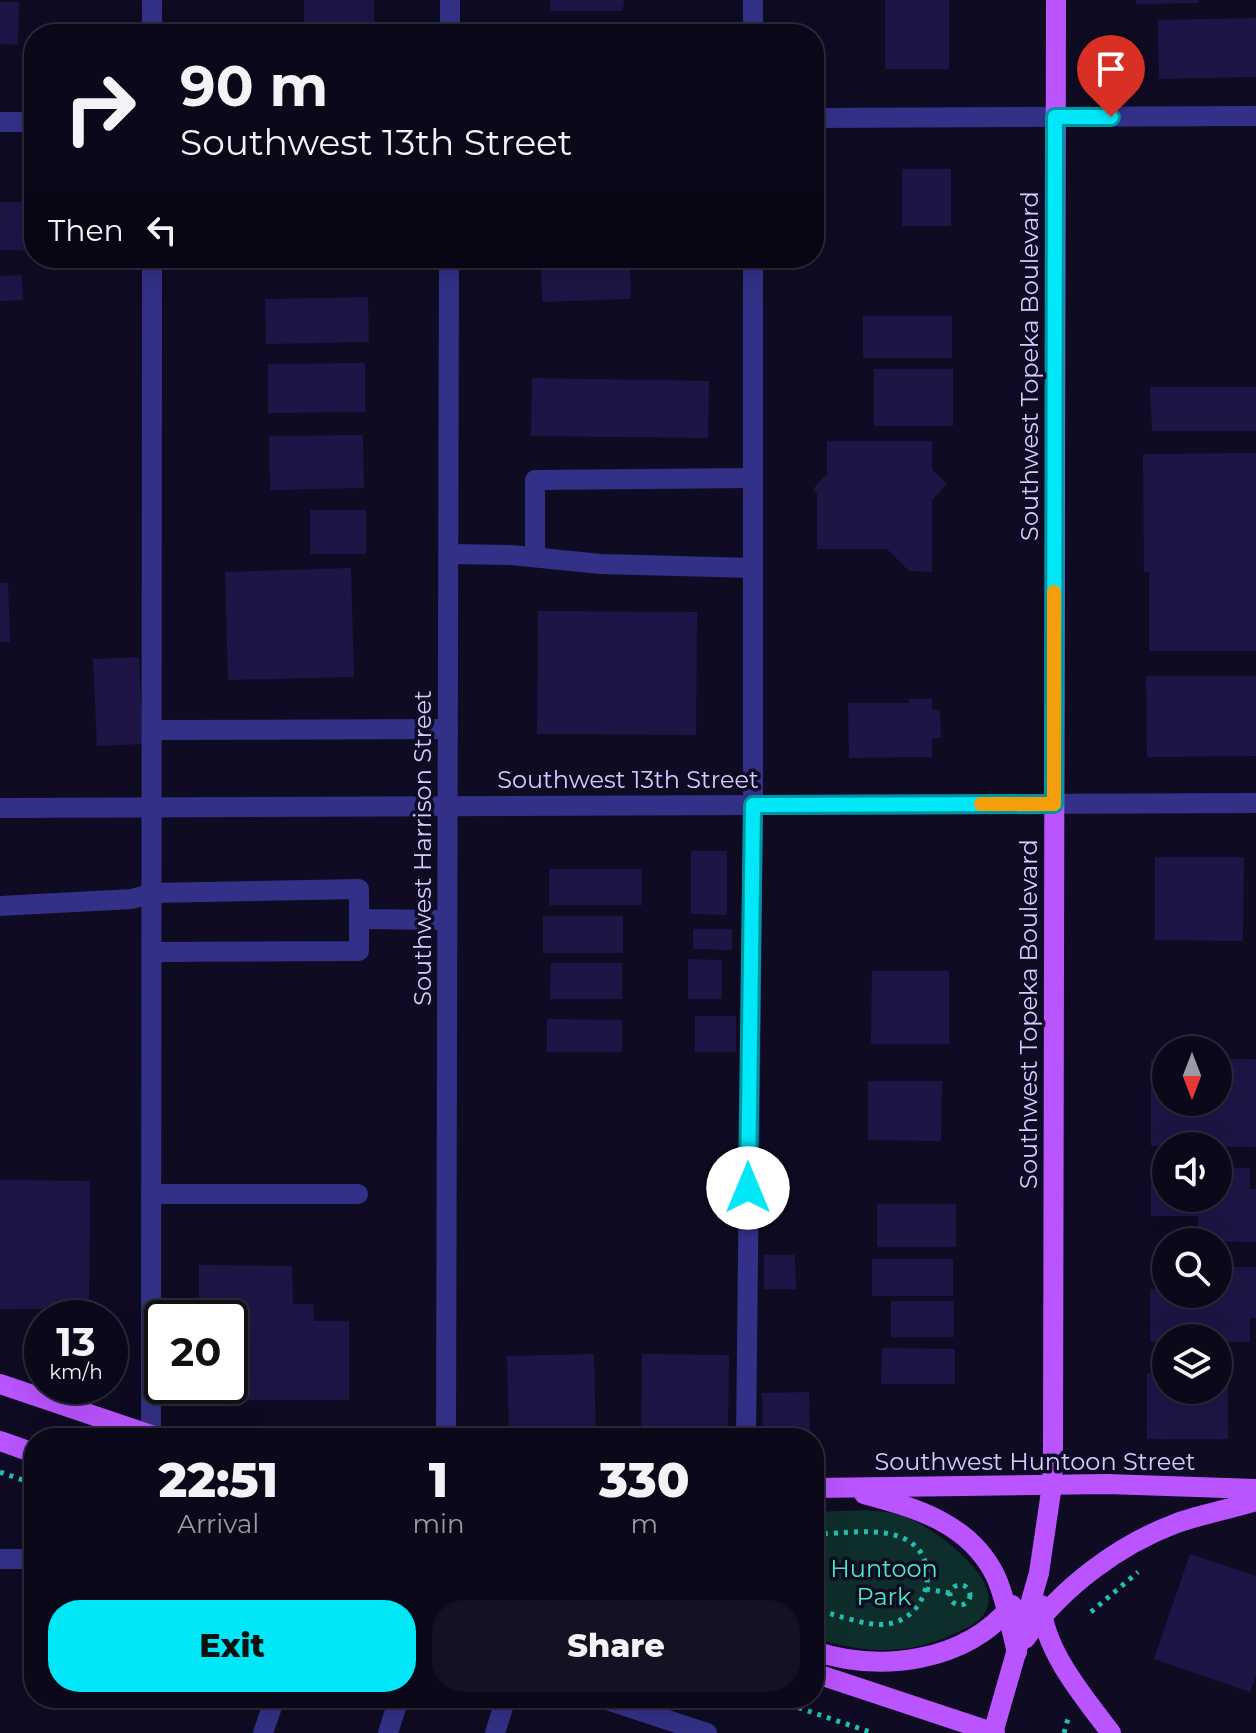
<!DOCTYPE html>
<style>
:root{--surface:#0b081a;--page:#141123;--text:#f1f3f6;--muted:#9a9aa2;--line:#2b2939;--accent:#00e7f8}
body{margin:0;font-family:Montserrat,sans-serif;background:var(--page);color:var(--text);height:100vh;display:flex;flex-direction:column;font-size:30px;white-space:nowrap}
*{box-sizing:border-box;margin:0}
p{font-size:26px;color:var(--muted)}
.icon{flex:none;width:44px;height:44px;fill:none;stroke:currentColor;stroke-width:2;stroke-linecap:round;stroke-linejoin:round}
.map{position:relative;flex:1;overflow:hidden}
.details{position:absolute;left:24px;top:1428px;width:800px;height:280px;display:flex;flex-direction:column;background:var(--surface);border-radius:32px;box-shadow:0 8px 32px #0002,0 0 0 2px var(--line)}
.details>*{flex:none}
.banner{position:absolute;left:24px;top:24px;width:800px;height:244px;border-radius:32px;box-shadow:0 8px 32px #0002,0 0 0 2px var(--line);background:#0b081a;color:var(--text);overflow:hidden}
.needle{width:52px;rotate:180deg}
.fabs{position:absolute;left:1152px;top:1036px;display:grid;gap:16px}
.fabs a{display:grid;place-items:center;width:80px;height:80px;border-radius:50%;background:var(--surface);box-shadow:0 8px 32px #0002,0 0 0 2px var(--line);font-size:40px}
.speed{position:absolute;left:24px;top:1300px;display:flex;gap:16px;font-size:40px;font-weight:700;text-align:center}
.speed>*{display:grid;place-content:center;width:104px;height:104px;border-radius:50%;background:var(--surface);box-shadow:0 8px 32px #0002,0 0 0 2px var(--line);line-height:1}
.speed small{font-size:20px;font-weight:400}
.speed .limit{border:4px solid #111;border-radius:12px;background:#fff;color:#111}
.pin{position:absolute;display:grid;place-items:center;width:68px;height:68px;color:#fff;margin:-82px -34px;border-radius:50% 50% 50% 0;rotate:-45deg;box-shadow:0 0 8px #0007}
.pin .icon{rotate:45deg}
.me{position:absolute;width:88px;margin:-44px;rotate:0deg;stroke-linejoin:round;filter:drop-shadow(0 0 6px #0008)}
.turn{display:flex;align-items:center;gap:28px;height:168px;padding:0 24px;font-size:36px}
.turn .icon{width:104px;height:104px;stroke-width:2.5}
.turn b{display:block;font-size:56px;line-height:68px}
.then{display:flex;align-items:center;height:76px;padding:0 24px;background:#0003;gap:16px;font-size:30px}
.eta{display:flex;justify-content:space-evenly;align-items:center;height:136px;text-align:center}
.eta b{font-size:48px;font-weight:800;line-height:56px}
.primary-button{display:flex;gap:16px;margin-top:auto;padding:16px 24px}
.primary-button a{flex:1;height:92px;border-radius:32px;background:var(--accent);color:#111;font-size:32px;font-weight:800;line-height:92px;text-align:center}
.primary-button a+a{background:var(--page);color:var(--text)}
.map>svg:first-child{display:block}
.green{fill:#0e2e2c}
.building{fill:#1e1546}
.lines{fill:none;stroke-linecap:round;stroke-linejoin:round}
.path{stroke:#21bfb1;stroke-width:5;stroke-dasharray:4 6;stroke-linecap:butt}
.minor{stroke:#323187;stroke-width:20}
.major{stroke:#ba54ff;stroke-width:20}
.route-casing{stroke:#0096a1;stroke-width:20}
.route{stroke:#00e7f8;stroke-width:14}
.slow{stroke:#f59e0b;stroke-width:14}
.labels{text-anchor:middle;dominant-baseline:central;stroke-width:7;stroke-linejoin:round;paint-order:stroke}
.street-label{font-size:24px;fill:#d2cdff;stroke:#0f0b23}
.park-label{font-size:24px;fill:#4debbf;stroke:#0f0b23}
</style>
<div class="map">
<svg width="1256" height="1733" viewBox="0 0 1256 1733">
<rect width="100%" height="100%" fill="#0f0b23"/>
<path class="green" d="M866,1510c15,2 29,2 43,8 25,11 86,55 79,86 -3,16 -17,22 -30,28 -51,24 -91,22 -144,6v-126z"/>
<g class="building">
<rect x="304" y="0" width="70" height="31"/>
<polygon points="550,0 624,0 623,11 550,11"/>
<rect x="885" y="0" width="64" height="69"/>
<polygon points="1136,0 1199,0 1199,3 1136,4"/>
<polygon points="0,2 19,2 18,45 0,44"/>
<polygon points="1256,18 1256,77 1159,79 1158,20"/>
<polygon points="550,30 627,31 627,34 550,34"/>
<rect x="902" y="169" width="49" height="57"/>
<polygon points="814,174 825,175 825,211 814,211"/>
<polygon points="0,202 34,202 34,251 0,250"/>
<polygon points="541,258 630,258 631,299 542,302"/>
<polygon points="22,275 23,300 0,301 0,276"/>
<polygon points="368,297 369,342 266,344 265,299"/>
<rect x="863" y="316" width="89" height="42"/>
<polygon points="365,363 365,412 268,413 268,364"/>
<rect x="874" y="369" width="79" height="57"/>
<polygon points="532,378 709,381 708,438 531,436"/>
<polygon points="1150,387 1256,387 1256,431 1152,431"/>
<polygon points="363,435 364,488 270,490 269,436"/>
<polygon points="827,441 932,441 932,469 947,484 932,500 932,572 909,571 887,549 817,549 817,494 813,489 828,473 827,471"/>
<polygon points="1256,453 1256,651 1149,651 1149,572 1144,572 1143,454"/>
<rect x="310" y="510" width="56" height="44"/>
<polygon points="351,568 354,677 228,680 225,572"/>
<polygon points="0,583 8,583 10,642 0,642"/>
<polygon points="538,611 697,612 696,735 537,734"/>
<polygon points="139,657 143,744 97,746 93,659"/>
<polygon points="1146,676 1256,676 1256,756 1147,757"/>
<polygon points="909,699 932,699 932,710 940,710 941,738 932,738 932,757 849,758 848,703 909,703"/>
<polygon points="691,851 727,851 727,915 691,914"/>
<polygon points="1155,857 1244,857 1243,941 1155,940"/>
<rect x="549" y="869" width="93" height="36"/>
<rect x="543" y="916" width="80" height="37"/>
<polygon points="693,929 732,929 732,950 693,949"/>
<polygon points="688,959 722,960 722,999 688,999"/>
<polygon points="551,963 622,963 622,999 550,999"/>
<polygon points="872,971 949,971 949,1044 871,1044"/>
<rect x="695" y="1016" width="41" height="36"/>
<polygon points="547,1019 622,1020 622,1052 547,1052"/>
<polygon points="1151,1059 1166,1059 1166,1102 1218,1102 1218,1059 1256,1059 1256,1147 1151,1146"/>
<polygon points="868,1081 942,1081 941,1141 868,1140"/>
<polygon points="1151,1168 1166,1168 1166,1198 1218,1198 1218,1168 1250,1168 1250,1189 1256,1189 1256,1242 1198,1241 1198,1216 1151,1216"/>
<polygon points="0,1180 90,1181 89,1309 0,1309"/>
<rect x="877" y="1204" width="79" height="43"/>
<polygon points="764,1255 795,1255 796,1289 764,1289"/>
<rect x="872" y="1259" width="81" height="37"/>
<polygon points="199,1265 292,1266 293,1304 313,1304 314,1321 349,1321 349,1400 199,1400 199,1386 230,1386 230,1318 199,1318"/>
<polygon points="1218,1267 1256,1267 1256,1318 1250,1318 1250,1342 1218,1342 1218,1338 1166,1338 1166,1342 1150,1342 1150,1289 1166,1289 1166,1294 1218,1294"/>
<rect x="891" y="1301" width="63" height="36"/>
<polygon points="882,1348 955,1349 955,1384 881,1384"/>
<polygon points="594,1354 596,1438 509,1438 507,1356"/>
<polygon points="642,1354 729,1355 728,1438 641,1438"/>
<polygon points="1147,1373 1166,1373 1166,1390 1218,1390 1218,1373 1228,1373 1228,1439 1147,1439"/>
<polygon points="809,1392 810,1438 763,1438 762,1393"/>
<polygon points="1190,1554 1256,1576 1256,1676 1250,1692 1154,1659"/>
</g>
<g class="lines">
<g class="path">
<polyline points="0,1472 34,1484"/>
<path d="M814,1534c29,0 66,-8 93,6 36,20 21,79 -20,84 -19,3 -53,-10 -73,-15"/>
<circle cx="960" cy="1595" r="10"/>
<polyline points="926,1589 950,1593"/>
<polyline points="1091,1612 1138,1572"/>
<polyline points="770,1698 873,1733"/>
<polyline points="1064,1733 1069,1715"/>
</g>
<g class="minor">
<polyline points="152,34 152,0"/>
<polyline points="450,34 450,0"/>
<polyline points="753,34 753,0"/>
<polyline points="814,118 1256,116"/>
<polyline points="0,122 34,122"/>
<polyline points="449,554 511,555 601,564 753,568"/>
<polyline points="535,557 535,480 753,478"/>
<polyline points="152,730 448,729"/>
<polyline points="0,808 1256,803"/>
<polyline points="0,906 132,899 152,893 359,889 359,919 447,920"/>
<polyline points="152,952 359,951 359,919"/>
<polyline points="151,1194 358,1194"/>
<polyline points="151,1435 152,258"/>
<polyline points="446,1438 449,258"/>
<polyline points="746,1438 753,805 753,258"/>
<polyline points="0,1559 34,1559"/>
<polyline points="601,1698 707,1733"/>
<polyline points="263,1733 275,1698"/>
<polyline points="388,1733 399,1698"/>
<polyline points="495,1733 506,1698"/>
</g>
<g class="major">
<polyline points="0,1384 160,1438"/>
<polyline points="0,1441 34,1453"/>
<polyline points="814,1488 1107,1484 1256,1489"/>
<path d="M864,1494c52,14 105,29 131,81 10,20 16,54 22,77"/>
<path d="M1041,1605c4,47 43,92 70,128"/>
<path d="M1025,1639c36,-51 93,-94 152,-116 26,-9 53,-14 79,-22"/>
<path d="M814,1651c67,22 152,11 198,-46"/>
<polyline points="814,1673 995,1733"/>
<polyline points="993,1733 1039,1573 1052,1485 1053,1448 1056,0"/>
</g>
</g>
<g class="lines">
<defs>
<polyline id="route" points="748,1188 753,805 1054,804 1055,117 1111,117"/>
</defs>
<use href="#route" class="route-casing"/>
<use href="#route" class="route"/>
<polyline class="slow" points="981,804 1054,804 1054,592"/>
</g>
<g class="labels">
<g class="street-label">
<text transform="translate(1029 366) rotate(-90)">Southwest Topeka Boulevard</text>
<text x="628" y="779">Southwest 13th Street</text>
<text transform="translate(422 848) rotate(-90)">Southwest Harrison Street</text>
<text transform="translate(1028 1014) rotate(-90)">Southwest Topeka Boulevard</text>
<text x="1035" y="1461">Southwest Huntoon Street</text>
</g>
<g class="park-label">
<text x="884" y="1568">Huntoon<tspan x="884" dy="28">Park</tspan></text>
</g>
</g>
</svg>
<div class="fabs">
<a><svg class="needle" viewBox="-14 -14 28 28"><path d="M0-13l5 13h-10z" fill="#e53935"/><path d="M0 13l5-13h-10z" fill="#9a9aa2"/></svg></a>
<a><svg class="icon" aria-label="sound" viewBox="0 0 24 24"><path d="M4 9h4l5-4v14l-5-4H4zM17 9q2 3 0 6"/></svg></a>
<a><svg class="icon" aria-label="search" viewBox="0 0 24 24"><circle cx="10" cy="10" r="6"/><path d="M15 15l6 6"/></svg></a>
<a><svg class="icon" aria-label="layers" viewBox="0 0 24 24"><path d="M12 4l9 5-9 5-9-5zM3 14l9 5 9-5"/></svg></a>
</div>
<div class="speed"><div>13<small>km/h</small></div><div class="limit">20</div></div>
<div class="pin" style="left:1111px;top:117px;background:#d93025"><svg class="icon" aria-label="arrive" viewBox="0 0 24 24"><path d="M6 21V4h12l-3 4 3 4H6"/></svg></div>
<svg class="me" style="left:748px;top:1188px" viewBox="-20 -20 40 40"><circle r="19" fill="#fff"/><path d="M0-13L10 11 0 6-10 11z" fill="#00e7f8"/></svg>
<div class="banner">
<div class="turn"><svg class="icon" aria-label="right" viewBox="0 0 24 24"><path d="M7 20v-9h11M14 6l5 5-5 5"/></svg><div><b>90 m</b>Southwest 13th Street</div></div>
<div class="then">Then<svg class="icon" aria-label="left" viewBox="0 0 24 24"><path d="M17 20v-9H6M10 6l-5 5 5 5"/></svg></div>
</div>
<section class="details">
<div class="eta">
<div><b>22:51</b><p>Arrival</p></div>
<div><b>1</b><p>min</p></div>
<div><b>330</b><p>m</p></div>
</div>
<div class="primary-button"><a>Exit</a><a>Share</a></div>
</section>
</div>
